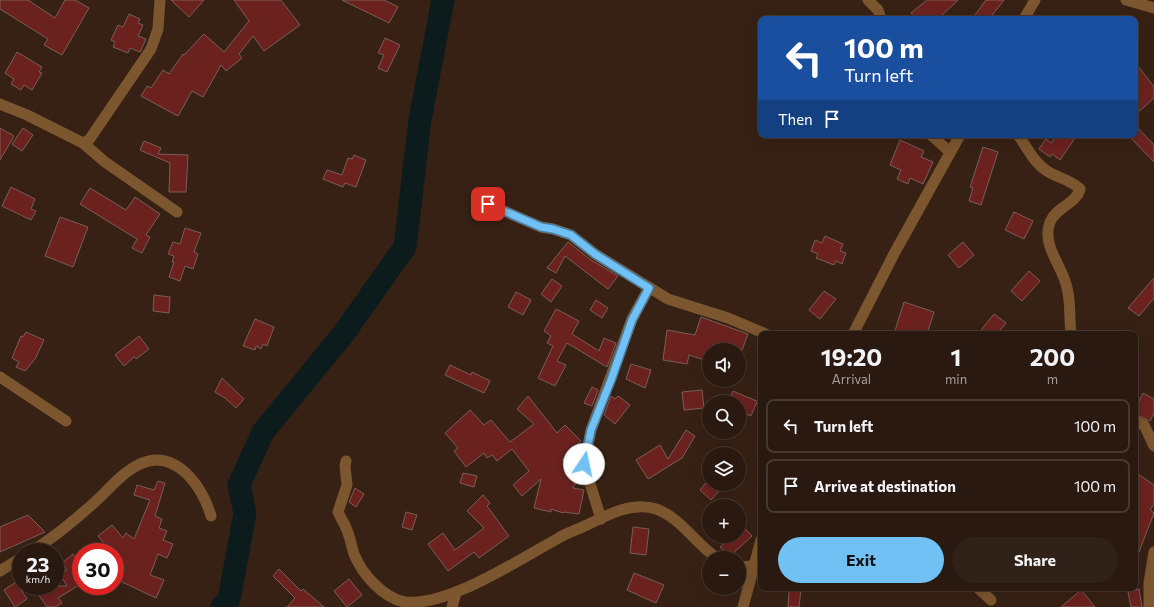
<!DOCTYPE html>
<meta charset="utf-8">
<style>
:root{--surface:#291910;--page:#312219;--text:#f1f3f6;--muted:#a5a09f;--line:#453830;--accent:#72c1f5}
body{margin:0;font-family:Commissioner,sans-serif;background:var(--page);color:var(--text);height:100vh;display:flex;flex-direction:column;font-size:15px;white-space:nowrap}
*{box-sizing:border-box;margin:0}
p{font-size:13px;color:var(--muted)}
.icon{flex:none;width:22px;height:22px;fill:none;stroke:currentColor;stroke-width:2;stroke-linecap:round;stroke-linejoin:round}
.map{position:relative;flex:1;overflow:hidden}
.sheet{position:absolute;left:758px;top:331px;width:380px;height:260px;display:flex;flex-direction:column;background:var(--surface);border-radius:8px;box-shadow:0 4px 16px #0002,0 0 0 1px var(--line)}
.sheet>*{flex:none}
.banner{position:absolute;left:758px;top:16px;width:380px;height:122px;border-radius:8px;box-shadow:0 4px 16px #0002,0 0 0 1px var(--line);background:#1a4fa0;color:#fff;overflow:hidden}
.fabs{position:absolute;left:702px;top:343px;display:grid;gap:8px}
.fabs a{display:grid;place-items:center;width:44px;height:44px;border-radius:50%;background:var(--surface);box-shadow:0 4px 16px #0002,0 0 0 1px var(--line);font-size:20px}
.speed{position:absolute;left:12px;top:543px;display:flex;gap:8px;font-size:20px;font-weight:700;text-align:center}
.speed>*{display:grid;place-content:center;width:52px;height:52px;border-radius:50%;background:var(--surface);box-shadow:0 4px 16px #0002,0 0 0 1px var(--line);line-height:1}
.speed small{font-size:10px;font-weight:400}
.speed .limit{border:6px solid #d22;background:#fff;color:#111}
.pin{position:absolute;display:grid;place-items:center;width:34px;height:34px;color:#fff;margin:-17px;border-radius:8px;box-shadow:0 2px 6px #0006}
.me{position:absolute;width:44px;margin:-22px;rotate:11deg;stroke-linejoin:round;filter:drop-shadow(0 0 3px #0008)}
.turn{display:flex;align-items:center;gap:14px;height:84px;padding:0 20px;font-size:18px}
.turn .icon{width:52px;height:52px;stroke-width:2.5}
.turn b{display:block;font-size:28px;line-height:34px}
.then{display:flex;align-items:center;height:38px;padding:0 20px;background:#0003;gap:8px;font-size:15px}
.eta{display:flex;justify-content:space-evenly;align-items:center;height:68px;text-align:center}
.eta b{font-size:24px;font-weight:700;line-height:28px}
.cta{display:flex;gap:8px;margin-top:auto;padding:8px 20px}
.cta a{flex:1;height:46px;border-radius:24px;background:var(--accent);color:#111;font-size:16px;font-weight:700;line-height:46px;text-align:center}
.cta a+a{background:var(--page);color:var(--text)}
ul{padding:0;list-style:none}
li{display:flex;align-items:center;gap:12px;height:54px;margin:0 8px 6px;padding:0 12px;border:2px solid var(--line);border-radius:8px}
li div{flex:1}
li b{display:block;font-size:15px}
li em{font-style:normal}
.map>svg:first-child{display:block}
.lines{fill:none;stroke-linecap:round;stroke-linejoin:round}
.river{stroke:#0c1c1d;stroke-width:23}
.building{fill:#6b221f;stroke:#7a5d59}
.minor{stroke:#7c562f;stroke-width:11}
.route-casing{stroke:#4a7d9f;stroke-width:10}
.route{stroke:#72c1f5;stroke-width:7}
</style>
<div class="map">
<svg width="1154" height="607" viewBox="0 0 1154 607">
<rect width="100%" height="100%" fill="#372115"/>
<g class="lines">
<polyline class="river" points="222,607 229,600 245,513 239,485 263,432 344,333 405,247 420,120 443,0"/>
</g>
<g class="building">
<polygon points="0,0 28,0 55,18 65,0 75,0 89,8 62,55 44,45 48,39 0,9"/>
<polygon points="171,0 204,0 189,17"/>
<polygon points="234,0 281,0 300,25 264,51 253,36 239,54 242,58 226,71 221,65 203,97 192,91 178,116 141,96 147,86 151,88 163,70 169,74 183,54 184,55 204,34 224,52 249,21"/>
<polygon points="342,0 384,0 398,7 389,23"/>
<polygon points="927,0 958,0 938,19 916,19 911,13"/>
<polygon points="986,0 1004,0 989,19 972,19"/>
<polygon points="129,14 140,19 138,23 143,25 138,36 146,39 140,52 130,48 128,53 113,47 115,42 111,40 118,25 123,27"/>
<polygon points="385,38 400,45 387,72 378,68 384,55 378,53"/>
<polygon points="17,52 42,67 39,72 42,73 32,90 24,85 21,90 11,84 14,79 5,73"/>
<polygon points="1135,62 1154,87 1154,98 1135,115"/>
<polygon points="1135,125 1154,145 1154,162 1128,135 1135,135"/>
<polygon points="0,128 14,136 0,160"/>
<polygon points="23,128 33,135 22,151 12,144"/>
<polygon points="1057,135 1077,135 1060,160 1052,154 1050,157 1039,149 1046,139 1051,143"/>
<polygon points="900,140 924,151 921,157 933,162 923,184 910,178 908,184 897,179 901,170 890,165"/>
<polygon points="144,141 161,148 158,154 188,155 186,192 169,192 170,163 140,150"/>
<polygon points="983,147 998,152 981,205 969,201 973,188 970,187"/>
<polygon points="354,155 366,160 356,187 345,183 343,187 323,179 327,170 342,175 348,158 352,159"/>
<polygon points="11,187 35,199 31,209 36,211 31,220 2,206"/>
<polygon points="90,188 126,210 135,197 160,214 146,235 150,237 142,253 132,248 137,239 80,204"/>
<polygon points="1014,212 1033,221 1024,239 1005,230"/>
<polygon points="60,217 88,227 73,267 45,256"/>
<polygon points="185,228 201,233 194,252 198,254 193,269 185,266 180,281 169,277 174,262 172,262 174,256 168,254 173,242 180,244"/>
<polygon points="825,236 843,244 840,251 846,253 842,264 836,261 834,265 816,258 818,254 811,251 815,240 822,243"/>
<polygon points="568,242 591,260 618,276 608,289 565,256 556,273 547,268"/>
<polygon points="963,242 974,255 959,268 948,255"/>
<polygon points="1029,271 1040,281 1022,301 1011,291"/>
<polygon points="1154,278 1154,298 1139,316 1128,308"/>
<polygon points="552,279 562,286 551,302 541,294"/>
<polygon points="824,291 836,299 820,319 809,310"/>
<polygon points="516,292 531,300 523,315 508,307"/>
<polygon points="154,295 170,297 169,313 153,311"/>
<polygon points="596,300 608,308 602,318 590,310"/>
<polygon points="904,302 934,312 927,334 894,334"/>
<polygon points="556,309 579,321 572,334 599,351 604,338 616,343 607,367 567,343 557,361 566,365 555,386 538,378 553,346 547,343 551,336 544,331"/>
<polygon points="994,314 1006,323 997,334 978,334"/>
<polygon points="701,317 748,334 742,350 727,350 713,345 711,350 709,350 708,361 689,355 687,364 663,360 667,330 695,335"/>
<polygon points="255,319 274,327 267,346 263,344 261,349 256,346 255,350 243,346"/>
<polygon points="26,332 44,340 35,359 25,371 16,367 19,362 12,358 21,336 23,337"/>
<polygon points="139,336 149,349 136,359 134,357 124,366 115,355"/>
<polygon points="631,364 651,370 645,388 626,379"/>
<polygon points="450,365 471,375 472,372 490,381 484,393 445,375"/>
<polygon points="222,378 244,399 236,408 225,398 215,392"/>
<polygon points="592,387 598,390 592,406 584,403"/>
<polygon points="702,390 704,408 684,410 682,392"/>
<polygon points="733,391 759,402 757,402 751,416 739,411 739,402 728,402"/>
<polygon points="1143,393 1154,399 1154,413 1150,421 1135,414 1135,409"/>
<polygon points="528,396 557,433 565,425 581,441 562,460 578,467 580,474 573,488 584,490 579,514 564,512 563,513 551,509 551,512 534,508 541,479 522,496 513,485 529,471 512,449 497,461 492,455 487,458 484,453 466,467 454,451 458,448 445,433 470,410 484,425 491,420 510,442 534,424 517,409"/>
<polygon points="611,396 615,399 618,396 630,405 615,424 604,415"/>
<polygon points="686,430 695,436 682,458 648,479 636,460 660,445 668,459"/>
<polygon points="1135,472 1154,485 1154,504 1150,510 1154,513 1136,560"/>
<polygon points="463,473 477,476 474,487 460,483"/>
<polygon points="708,480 709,484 713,484 720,490 711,500 700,490"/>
<polygon points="158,481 165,483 155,516 162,519 159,528 167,531 163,540 173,544 167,558 158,554 150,575 164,580 156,598 120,581 125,568 115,561 115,552 104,552 107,547 98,536 112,525 123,538 126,533 134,539 150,500 134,495 137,485 154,490"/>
<polygon points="355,488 364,494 356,507 349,502"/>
<polygon points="483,495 490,503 487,506 509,536 479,558 474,552 448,571 428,544 443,533 455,550 484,528 467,511"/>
<polygon points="406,512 417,515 412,530 402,527"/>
<polygon points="28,515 45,532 0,552 0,527"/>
<polygon points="739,522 752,536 730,556 720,547 733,536 739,536"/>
<polygon points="633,527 649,529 646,555 630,553"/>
<polygon points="73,554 81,568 81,584 58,598 62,603 55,607 47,607 38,594 49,586 67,586 60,574 67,570 62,563"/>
<polygon points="279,569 301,591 303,589 324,607 287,607 295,598 273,576"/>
<polygon points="634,573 664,585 656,603 627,590"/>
<polygon points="349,579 362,595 347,607 334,591"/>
<polygon points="16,582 27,599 15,607 4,590"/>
<polygon points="789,589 801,590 799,607 788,607"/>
<polygon points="1139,589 1142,607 1131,607 1128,592"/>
<polygon points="1081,590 1095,607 1061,607"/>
</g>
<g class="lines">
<g class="minor">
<polyline points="868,0 878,10 881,19"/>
<polyline points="1126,0 1154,8"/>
<polyline points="1024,19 1035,0"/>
<polyline points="0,104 27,115 83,143 89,140 151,49 158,29 160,0"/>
<polyline points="931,135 950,152"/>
<path d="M1018,135c9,12 16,28 29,36 11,7 24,9 33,18 -4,15 -24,18 -30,33 -9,24 13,44 17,66 4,15 2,31 4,46"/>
<polyline points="83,143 105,162 177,212"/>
<polyline points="488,204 541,227 553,229 571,235 595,254 668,299 728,318 766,334"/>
<polyline points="853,334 895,252 960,135"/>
<polyline points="0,377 66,421"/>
<polyline points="1135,421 1144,425 1154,446"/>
<path d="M346,461l-1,5 2,19 -9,27c2,5 6,10 8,16 4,8 5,17 8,26 8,20 29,44 51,48 43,5 115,-43 152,-63 9,-6 20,-9 30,-14 20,-10 46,-24 69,-16 24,8 40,35 61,49"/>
<polyline points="601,519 584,464 591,430 632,319 649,288"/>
<path d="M30,552c24,-14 45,-32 66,-51 13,-12 27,-29 44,-37 35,-17 63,23 71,52"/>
<polyline points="739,567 753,566"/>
<polyline points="0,571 21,558"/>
<polyline points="978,588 991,600"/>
<polyline points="452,607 456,593"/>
<polyline points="743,607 761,540"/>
<polyline points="1149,607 1149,583 1154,552"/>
</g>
</g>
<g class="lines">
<defs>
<polyline id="route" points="488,204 541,227 553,229 571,235 595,254 649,288 632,320 611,380 591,430 584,464"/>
</defs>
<use href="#route" class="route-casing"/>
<use href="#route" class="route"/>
</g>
</svg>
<div class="fabs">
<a><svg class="icon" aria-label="sound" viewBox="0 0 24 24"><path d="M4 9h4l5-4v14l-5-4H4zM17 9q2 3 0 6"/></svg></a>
<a><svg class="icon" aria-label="search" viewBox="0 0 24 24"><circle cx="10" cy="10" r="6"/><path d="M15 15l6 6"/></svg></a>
<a><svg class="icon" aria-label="layers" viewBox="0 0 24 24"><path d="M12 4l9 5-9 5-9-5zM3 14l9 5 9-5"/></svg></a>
<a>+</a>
<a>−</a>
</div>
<div class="speed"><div>23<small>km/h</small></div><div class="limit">30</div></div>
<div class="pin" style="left:488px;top:204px;background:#d93025"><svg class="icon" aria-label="arrive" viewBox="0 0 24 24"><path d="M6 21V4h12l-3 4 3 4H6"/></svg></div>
<svg class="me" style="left:584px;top:464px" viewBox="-20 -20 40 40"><circle r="19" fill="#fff"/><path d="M0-13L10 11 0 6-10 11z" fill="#72c1f5"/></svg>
<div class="banner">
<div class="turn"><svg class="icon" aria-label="left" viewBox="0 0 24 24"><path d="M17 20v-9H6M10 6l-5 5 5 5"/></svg><div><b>100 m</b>Turn left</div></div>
<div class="then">Then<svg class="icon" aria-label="arrive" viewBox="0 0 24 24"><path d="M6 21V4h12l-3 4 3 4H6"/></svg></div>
</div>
<section class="sheet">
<div class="eta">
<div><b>19:20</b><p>Arrival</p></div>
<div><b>1</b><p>min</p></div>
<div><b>200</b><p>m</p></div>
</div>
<ul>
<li><svg class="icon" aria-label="left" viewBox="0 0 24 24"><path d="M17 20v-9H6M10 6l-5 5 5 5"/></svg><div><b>Turn left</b></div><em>100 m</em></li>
<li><svg class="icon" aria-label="arrive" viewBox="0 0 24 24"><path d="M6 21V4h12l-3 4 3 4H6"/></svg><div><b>Arrive at destination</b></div><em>100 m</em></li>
</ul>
<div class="cta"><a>Exit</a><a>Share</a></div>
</section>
</div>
